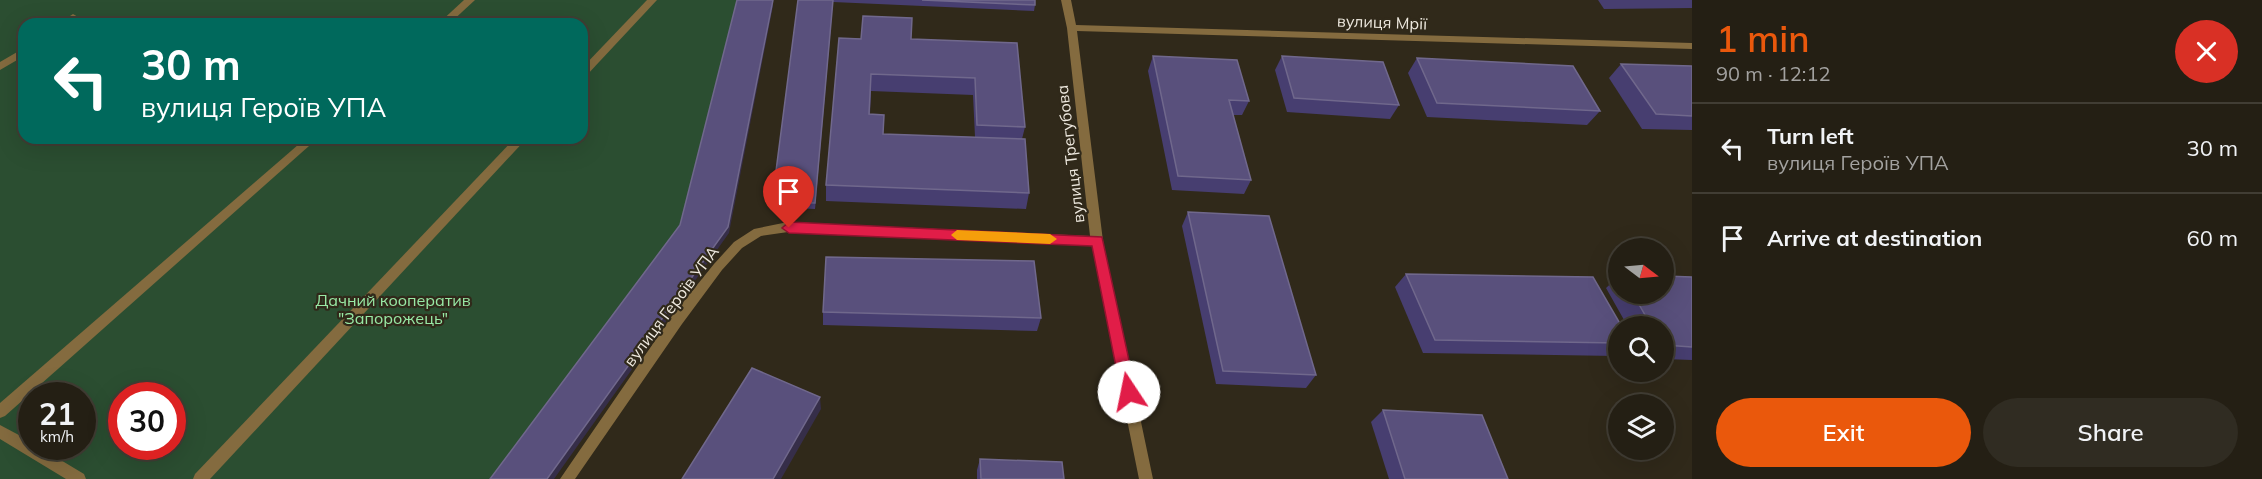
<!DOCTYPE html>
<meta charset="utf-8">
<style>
:root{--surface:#241f14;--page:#302c22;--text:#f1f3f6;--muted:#a3a2a0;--line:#413d34;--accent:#ea580c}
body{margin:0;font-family:Mulish,sans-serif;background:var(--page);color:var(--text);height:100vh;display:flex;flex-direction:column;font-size:22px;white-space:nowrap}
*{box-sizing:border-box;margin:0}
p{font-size:20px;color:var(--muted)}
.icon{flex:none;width:33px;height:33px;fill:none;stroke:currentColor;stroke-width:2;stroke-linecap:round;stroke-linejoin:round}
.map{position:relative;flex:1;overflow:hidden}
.sheet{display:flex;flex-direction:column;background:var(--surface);width:570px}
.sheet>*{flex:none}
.guide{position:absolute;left:18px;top:18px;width:570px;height:126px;border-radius:18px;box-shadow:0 6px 24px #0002,0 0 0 2px var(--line);background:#00695c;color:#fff;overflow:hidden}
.needle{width:39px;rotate:106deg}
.buttons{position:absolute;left:1608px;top:238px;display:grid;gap:12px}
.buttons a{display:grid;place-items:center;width:66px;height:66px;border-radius:50%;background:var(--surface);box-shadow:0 6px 24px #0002,0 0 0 2px var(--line);font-size:30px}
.speed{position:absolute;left:18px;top:382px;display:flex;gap:12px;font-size:30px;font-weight:700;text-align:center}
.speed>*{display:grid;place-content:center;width:78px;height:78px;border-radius:50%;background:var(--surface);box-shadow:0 6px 24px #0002,0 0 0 2px var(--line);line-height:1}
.speed small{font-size:15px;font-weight:400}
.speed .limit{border:9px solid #d22;background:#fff;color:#111}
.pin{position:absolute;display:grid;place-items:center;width:51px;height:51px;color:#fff;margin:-62px -26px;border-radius:50% 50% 50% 0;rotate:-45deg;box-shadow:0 0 6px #0007}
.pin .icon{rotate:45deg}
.me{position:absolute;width:66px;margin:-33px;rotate:349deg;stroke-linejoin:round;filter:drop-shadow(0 0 4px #0008)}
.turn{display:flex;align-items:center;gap:21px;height:126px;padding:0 24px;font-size:27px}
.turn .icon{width:78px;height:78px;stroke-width:2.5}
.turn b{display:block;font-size:42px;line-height:51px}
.round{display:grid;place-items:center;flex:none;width:63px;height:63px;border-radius:32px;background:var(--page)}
.head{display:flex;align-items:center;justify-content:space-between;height:102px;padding:0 24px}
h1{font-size:36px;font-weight:600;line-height:45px;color:var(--accent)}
.action{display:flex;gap:12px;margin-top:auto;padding:12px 24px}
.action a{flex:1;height:69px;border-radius:36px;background:var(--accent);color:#fff;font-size:24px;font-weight:600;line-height:69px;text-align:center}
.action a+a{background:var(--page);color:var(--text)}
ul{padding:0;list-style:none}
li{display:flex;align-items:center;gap:18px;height:90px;padding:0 24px;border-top:2px solid var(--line)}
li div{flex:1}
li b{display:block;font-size:22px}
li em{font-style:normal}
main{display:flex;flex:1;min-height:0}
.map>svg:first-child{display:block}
.green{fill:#2b4e31;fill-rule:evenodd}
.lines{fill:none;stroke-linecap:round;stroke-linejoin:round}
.service{fill:#846b3f;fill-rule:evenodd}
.minor{fill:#846b3f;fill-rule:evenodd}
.wall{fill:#473e70;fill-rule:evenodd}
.shaded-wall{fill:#362e49}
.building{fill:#59507c;stroke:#70688c;stroke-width:1.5}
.route{fill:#e11d48;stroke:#92132f;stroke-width:1.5}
.slow{fill:#f59e0b}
.labels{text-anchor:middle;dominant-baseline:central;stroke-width:4.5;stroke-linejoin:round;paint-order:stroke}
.street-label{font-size:16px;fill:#eee9df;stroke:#30291a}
.park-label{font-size:16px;fill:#98e9a5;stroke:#30291a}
</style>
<main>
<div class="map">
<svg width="1692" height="479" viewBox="0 0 1692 479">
<rect width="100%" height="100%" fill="#30291a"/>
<path class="green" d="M0,0h739l-58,230 -183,249h-498zM24,24h558v114h-558zM32,396h50v51h-50zM122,396h50v51h-50z"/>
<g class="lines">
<g class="service">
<polygon points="464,0 475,0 449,24 438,24"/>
<polygon points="647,0 657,0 586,76 582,78 582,68"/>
<polygon points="73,14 78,17 70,24 58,24"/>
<polygon points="24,48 24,56 0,70 0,62"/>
<polygon points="306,138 318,138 5,416 0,418 0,403"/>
<polygon points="515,138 527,138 210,479 193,479 195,474"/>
<polygon points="0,425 32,442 32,447 39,447 84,474 86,479 66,479 0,439"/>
</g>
<polygon class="minor" points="1061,0 1071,0 1076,25 1692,43 1692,49 1077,31 1103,241 1153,479 1139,479 1092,246 788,232 761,236 742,248 722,270 682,324 575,479 560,479 672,316 714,264 734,242 754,229 788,222 1090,236 1067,28"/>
</g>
<g class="wall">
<polygon points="798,0 1035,0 1035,5 1034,11 833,2 815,209 773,207 772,202"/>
<polygon points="1598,0 1692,0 1692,8 1604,9"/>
<path d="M839,38l178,5 8,84 -3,12 7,54 -3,16 -200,-8v-16zM871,91l102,4 2,42 -92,-3 -13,-20z"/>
<polygon points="1153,56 1249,101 1242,115 1233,115 1251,180 1244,194 1172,190 1148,71"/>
<polygon points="1282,56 1399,105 1390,119 1287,112 1275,70"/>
<polygon points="1417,58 1600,111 1587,125 1427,117 1408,73"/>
<polygon points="1621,64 1692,66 1692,130 1642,129 1609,78"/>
<polygon points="1188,212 1316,375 1306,388 1216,384 1182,226"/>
<polygon points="1406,274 1618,327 1618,354 1616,356 1423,353 1395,287"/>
<polygon points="1618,277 1618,294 1664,294 1692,277 1692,360 1664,359 1664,327 1628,327 1606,288"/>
<polygon points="823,312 1041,318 1037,331 823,325"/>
<polygon points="1383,410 1508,479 1389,479 1371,422"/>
<polygon points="980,459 1064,479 977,479 977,470"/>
</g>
<g class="shaded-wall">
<polygon points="773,0 773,6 729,233 554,479 547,479 728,227"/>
<polygon points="833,0 815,209 815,203"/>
<polygon points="820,397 821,409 781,479 773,479"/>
</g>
<g class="building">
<polygon points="737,0 773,0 728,227 547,479 490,479 680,225"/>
<polygon points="798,0 833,0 815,203 772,202"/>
<polygon points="922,0 1035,0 1035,5"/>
<polygon points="863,16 912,18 911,39 1017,43 1025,127 977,125 975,78 871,74 869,114 884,115 883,134 1025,139 1029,193 826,185 839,38 861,39"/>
<polygon points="1153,56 1237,60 1249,101 1229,100 1251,180 1178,176"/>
<polygon points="1282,56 1383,62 1399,105 1294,98"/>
<polygon points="1417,58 1573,66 1600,111 1437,103"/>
<polygon points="1621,64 1692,66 1692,116 1656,114"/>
<polygon points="1188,212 1269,216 1316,375 1223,371"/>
<polygon points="826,257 1034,261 1041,318 823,312"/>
<polygon points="1406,274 1593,277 1622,327 1618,327 1618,343 1435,340"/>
<polygon points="1664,276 1692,277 1692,347 1664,345 1664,327 1652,327 1633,294 1664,294"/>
<polygon points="752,368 820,397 773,479 682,479"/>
<polygon points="1383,410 1482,415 1508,479 1405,479"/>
<polygon points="980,459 1062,462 1064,479 981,479"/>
</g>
<polygon class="route" points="789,222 1102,237 1136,392 1134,397 1129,399 1123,397 1121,392 1092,246 789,233 782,228"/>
<polygon class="slow" points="957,230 1050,234 1057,239 1050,244 957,240 951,235"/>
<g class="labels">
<g class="street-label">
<text transform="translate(1382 22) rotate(2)">вулиця Мрії</text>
<text transform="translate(1070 154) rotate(-97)">вулиця Трегубова</text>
<text transform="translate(671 306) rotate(-53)">вулиця Героїв УПА</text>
</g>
<g class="park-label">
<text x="393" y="300">Дачний кооператив<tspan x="393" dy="18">"Запорожець"</tspan></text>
</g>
</g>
</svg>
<div class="buttons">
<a><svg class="needle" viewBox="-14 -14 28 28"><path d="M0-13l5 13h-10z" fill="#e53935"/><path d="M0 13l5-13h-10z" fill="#a3a2a0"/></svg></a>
<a><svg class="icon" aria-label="search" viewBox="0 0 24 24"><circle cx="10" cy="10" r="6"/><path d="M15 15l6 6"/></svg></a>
<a><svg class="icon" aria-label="layers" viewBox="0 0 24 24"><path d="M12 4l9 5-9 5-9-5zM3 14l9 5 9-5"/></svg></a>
</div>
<div class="speed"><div>21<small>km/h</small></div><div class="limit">30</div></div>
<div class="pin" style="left:789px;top:228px;background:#d93025"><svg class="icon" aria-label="arrive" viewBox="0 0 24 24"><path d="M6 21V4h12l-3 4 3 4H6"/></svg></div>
<svg class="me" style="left:1129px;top:392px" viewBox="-20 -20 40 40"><circle r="19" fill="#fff"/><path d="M0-13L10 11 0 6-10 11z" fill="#e11d48"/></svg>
<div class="guide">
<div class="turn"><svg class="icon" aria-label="left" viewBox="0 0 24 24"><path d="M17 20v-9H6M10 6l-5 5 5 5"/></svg><div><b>30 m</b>вулиця Героїв УПА</div></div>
</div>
</div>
<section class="sheet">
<div class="head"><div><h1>1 min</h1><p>90 m · 12:12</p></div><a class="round" style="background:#d93025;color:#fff"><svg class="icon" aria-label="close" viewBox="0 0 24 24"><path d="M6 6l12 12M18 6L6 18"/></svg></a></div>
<ul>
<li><svg class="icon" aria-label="left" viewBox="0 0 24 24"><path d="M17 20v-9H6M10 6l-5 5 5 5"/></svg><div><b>Turn left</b><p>вулиця Героїв УПА</p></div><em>30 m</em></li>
<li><svg class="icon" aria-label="arrive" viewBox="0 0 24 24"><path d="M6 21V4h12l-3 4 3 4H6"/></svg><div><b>Arrive at destination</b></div><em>60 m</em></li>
</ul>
<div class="action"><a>Exit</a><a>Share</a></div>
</section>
</main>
